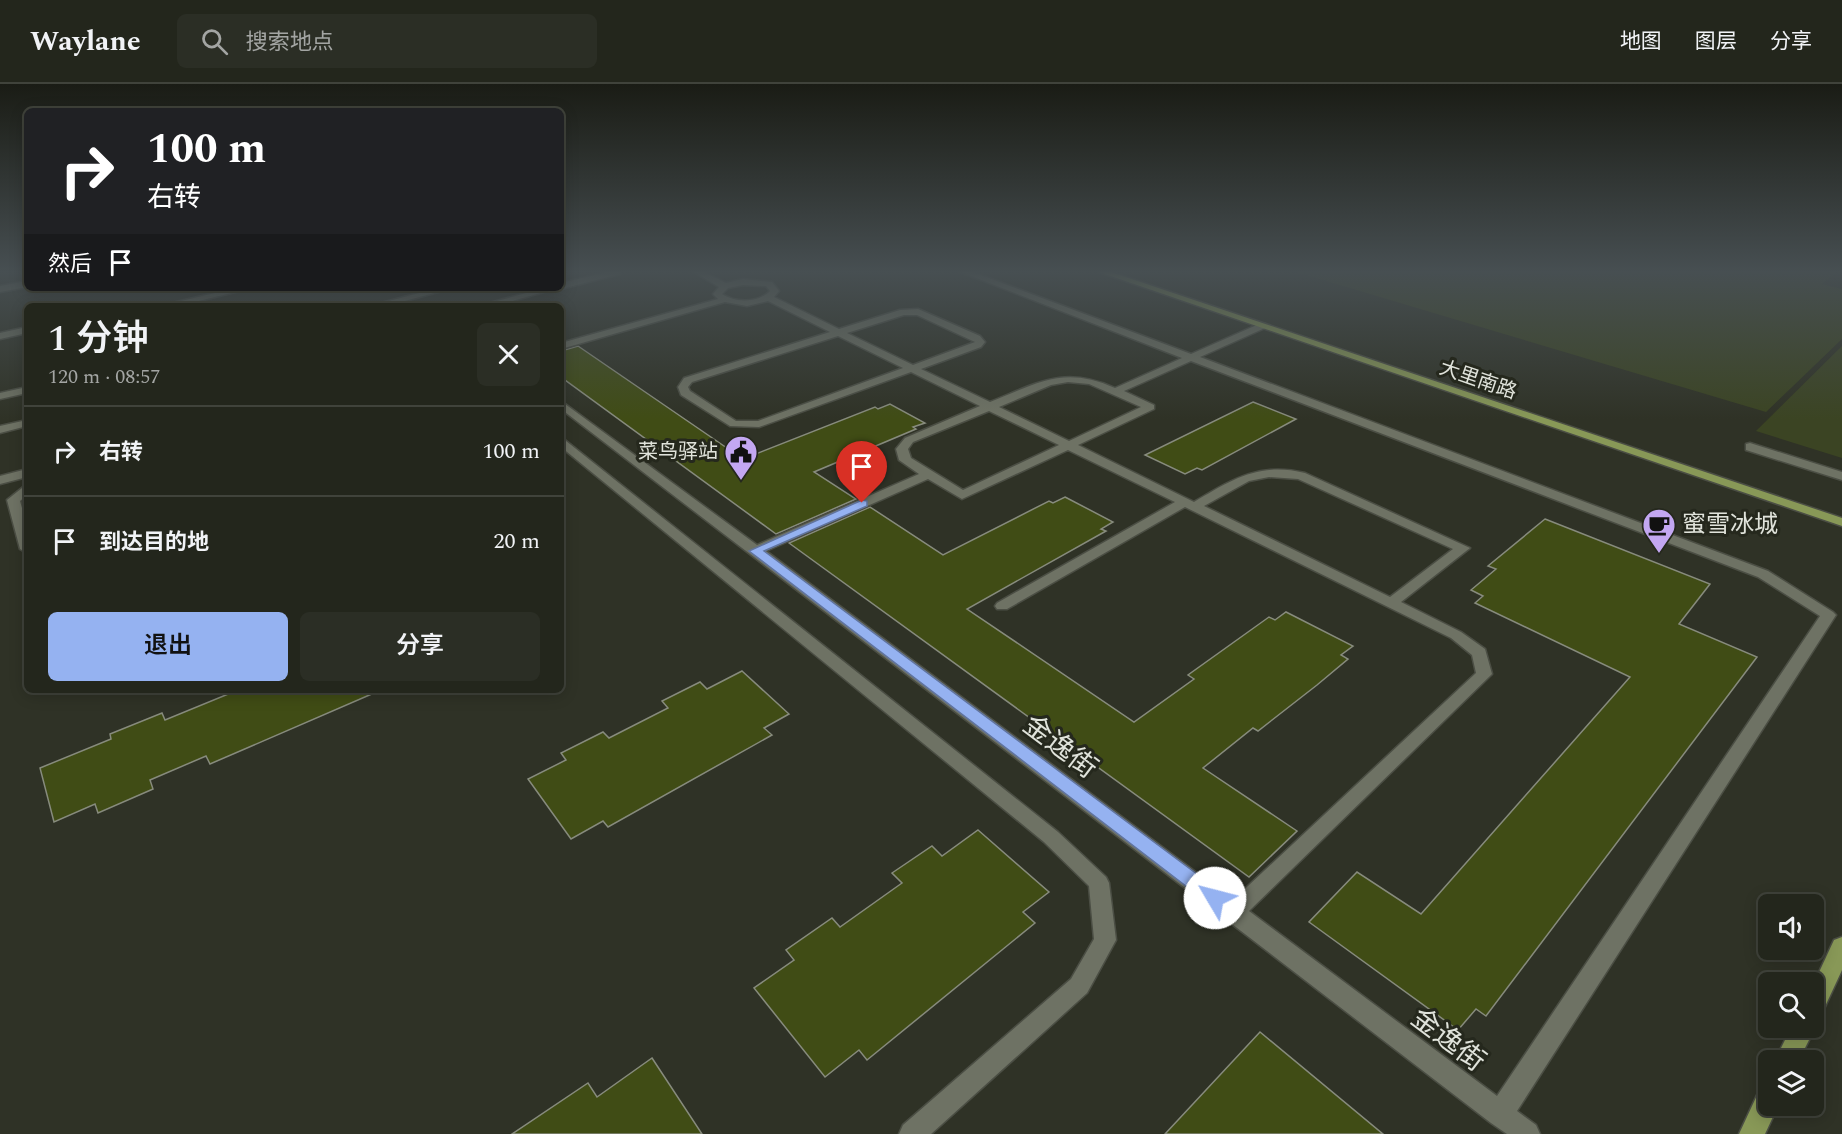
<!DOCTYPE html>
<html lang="zh">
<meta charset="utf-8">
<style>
:root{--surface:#23261c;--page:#2b2e25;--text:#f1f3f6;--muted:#a3a5a3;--line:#40433b;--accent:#95b2f1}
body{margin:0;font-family:Spectral,"Noto Sans SC",serif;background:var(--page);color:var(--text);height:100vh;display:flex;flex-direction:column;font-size:22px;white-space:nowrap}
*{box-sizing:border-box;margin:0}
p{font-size:20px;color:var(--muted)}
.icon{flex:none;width:33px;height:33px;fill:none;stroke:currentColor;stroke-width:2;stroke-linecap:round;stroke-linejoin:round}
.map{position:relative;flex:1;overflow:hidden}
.sheet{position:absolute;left:24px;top:219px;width:540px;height:390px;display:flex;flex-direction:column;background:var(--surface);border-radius:9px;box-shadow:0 3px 15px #0003,0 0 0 2px var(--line)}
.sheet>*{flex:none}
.banner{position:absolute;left:24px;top:24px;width:540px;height:183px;border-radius:9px;box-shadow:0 3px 15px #0003,0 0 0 2px var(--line);background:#202124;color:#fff;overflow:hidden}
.controls{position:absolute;left:1758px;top:810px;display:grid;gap:12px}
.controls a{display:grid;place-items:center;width:66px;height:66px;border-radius:9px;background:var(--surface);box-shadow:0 3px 15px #0003,0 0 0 2px var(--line);font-size:30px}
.pin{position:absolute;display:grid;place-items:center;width:51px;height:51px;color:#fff;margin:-62px -26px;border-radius:50% 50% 50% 0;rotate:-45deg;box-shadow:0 0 6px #0007}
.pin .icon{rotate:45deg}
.me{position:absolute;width:66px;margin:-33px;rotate:307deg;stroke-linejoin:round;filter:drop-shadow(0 0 4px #0008)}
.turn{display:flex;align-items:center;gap:21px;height:126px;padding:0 24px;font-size:27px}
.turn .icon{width:78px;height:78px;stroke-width:2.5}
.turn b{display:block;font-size:42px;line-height:51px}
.then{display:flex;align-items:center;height:57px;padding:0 24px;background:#0003;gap:12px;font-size:22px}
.round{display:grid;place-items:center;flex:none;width:63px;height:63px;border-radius:9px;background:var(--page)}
.summary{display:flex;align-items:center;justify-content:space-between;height:102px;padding:0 24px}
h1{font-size:36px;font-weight:600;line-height:45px}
.primary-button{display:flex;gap:12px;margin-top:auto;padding:12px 24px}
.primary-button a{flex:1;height:69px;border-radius:9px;background:var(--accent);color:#111;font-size:24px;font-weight:600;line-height:69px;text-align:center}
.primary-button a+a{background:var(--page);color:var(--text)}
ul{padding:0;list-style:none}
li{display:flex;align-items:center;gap:18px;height:90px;padding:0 24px;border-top:2px solid var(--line)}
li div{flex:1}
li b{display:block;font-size:22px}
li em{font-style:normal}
header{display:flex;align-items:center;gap:36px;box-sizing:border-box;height:84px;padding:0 30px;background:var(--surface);border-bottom:2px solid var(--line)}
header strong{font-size:28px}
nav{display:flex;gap:33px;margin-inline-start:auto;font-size:21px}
.search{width:420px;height:54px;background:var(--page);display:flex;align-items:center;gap:15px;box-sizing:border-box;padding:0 21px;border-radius:9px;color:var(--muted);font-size:22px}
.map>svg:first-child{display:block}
.green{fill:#3b4423}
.building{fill:#404c15;stroke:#878b7d;stroke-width:1.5}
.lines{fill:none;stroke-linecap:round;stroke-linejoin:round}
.minor-casing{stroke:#4b4e44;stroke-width:3}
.major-casing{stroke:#4b4e44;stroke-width:3}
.minor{fill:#6e7264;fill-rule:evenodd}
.major{fill:#889857;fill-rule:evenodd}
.route{fill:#95b2f1;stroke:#61749d;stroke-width:1.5}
.labels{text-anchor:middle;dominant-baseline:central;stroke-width:6;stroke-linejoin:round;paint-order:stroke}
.far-street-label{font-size:20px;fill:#e0e3db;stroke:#25281d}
.far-poi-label{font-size:20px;fill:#e0e3db;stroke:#25281d;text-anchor:end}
.poi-label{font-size:24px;fill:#e0e3db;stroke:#25281d;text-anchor:start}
.near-street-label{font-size:28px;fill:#e0e3db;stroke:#25281d}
</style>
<header>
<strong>Waylane</strong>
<div class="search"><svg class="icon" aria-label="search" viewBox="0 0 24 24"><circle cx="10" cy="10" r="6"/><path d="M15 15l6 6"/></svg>搜索地点</div>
<nav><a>地图</a><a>图层</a><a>分享</a></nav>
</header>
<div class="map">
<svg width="1842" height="1050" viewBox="0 0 1842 1050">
<rect width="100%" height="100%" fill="#2f3226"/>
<g class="green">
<polygon points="1296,188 1837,188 1822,200 1842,205 1842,255 1766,328"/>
<polygon points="1842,262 1842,374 1756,347"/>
</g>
<g class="building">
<polygon points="578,262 743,375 875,323 878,325 890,320 925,339 913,343 916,345 814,388 856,415 776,450 561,293 561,267"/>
<polygon points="1253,318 1296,335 1202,386 1197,384 1185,390 1145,371"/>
<polygon points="1065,413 1113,438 1101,445 1106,447 967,525 1134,638 1194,595 1188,591 1269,533 1275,536 1286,528 1353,562 1341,571 1348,575 1317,601 1258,647 1253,644 1203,684 1297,747 1249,793 789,459 870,423 943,471 1049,417 1053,419"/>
<polygon points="1545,435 1710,500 1679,540 1757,573 1486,932 1476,925 1458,946 1309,838 1357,788 1421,830 1630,593 1475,519 1483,512 1471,506 1496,485 1488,482"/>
<polygon points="742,587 789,630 764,644 772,651 608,743 603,737 571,755 528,695 566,676 561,669 603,648 609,654 668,624 662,617 700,598 707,605"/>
<polygon points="238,606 381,606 210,680 206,672 150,696 153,705 98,729 95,720 54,738 40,684 111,655 110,650 162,629 165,636"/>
<polygon points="978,746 1049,808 1023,828 1035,839 867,976 859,966 825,993 754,904 794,876 786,866 832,834 840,843 902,799 892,789 932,762 942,772"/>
<polygon points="1260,948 1383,1050 1165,1050"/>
<polygon points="652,974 702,1050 512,1050 588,999 597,1013"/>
</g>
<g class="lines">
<defs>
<g id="minor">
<polygon points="607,188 621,188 620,190 561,205 558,204 561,204 561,199"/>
<path d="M694,188h10l22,11 17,-4 29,3 7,9 -5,6 65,32 61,-19 18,-1 62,27 5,6 -4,5 -60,22 69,33c48,-19 74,-37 125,-14l67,-30 -221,-86h12l218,82 68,-30h6v4l-65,29 568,214 65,41 3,3 -319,496 19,14 4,9h-33l-16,-11 -930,-714v-8l196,144 162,-71 -20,-14 -3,-11 9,-11 75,-32 -69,-34 -152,55 -29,-1 -49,-31 -3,-8 6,-9 146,-46 -62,-31 -21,5 -22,-4 -164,47v-6l157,-44 -5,-5 6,-7zM743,201l23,1 4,5c-12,12 -34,12 -48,3l6,-6zM904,231h13l58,27 -62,23 -66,-32zM838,252l65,32 -145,53h-22l-46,-30 -2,-4 4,-5zM1191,277l567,216 62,39 -323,480 -248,-185 243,-237 -7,-25 -24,-17 -60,-30 69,-54 -165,-75c-46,-11 -72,6 -111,29l-116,-57 76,-36v-4l-30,-14zM1068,298l21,2 52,23 -72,34 -70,-34 52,-22zM989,327l70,34 -96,45 -52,-32 -3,-9 5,-7zM1068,366l107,52 -178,101 -2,3 2,3h10l178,-102 266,131 21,17 4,18 -243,227 -467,-349 162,-72 34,20zM1269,393l29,2 155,70 -63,48 -186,-91 45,-25z"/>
<polygon points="27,197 27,203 0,208 0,202"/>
<polygon points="236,204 252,204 178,222 160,222"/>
<polygon points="438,204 453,204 386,222 370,222"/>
<polygon points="544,204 558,204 495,222 479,222"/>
<polygon points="27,243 27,249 0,255 0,249"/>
<polygon points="27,303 27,309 0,315 0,309"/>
<polygon points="27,336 27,342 0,349 0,342"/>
<polygon points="561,353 1058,748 1106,793 1109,799 1116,856 1087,909 931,1050 899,1050 903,1041 1071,895 1094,855 1089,802 1044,758 561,363"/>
<polygon points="1750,359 1842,388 1842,396 1746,366 1746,360"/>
<polygon points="27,385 27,393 0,400 0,392"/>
<polygon points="27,400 27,411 20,417 27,442 27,469 20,465 7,416"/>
</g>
<g id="major">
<polygon points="1099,188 1111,188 1842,434 1842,442"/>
<polygon points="1842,853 1842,886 1822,929 1814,933 1814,899 1834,856"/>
<polygon points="1814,942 1815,944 1799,976 1775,976 1791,944 1814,944"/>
<polygon points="1768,1004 1768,1022 1778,1022 1765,1050 1739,1050 1759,1007"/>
</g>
</defs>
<use href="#minor" class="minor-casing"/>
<use href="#major" class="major-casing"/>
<use href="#minor" class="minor"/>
<use href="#major" class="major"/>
</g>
<linearGradient id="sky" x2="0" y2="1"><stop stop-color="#1a1c15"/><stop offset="0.56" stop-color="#474f52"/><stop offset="1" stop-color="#474f52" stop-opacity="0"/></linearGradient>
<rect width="1842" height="335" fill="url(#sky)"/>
<polygon class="route" points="862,416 867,417 867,422 764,467 1221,808 1224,814 1221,819 1215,822 1208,819 749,467"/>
<defs>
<symbol id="civic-pin" viewBox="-11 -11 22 30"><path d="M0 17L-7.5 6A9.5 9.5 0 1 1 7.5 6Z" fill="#c3a7f2" stroke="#25281d"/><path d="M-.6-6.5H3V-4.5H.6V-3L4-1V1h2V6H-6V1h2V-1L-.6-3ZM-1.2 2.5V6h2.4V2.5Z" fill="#111"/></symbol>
<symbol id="cafe-pin" viewBox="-11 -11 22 30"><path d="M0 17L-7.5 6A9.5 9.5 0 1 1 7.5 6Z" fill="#c3a7f2" stroke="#25281d"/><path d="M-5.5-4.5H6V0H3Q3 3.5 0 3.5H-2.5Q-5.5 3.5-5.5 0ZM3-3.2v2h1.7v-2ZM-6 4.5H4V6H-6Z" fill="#111"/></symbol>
</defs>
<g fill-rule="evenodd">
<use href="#civic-pin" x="722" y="349" width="38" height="52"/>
<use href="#cafe-pin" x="1640" y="422" width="38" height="52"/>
</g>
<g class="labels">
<g class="far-street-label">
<text transform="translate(1478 296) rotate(19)">大里南路</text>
</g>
<g class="far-poi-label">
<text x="718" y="368">菜鸟驿站</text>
</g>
<g class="poi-label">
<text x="1682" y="441">蜜雪冰城</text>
</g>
<g class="near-street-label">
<text transform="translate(1060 663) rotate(37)">金逸街</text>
<text transform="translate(1448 956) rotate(37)">金逸街</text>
</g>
</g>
</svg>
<div class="controls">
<a><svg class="icon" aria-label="sound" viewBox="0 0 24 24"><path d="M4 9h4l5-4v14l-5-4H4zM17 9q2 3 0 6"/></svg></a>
<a><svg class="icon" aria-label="search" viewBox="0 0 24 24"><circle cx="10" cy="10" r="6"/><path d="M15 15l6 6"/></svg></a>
<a><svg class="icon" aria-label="layers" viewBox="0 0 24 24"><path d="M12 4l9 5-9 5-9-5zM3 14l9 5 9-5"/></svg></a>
</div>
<div class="pin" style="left:862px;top:419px;background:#d93025"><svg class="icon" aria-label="arrive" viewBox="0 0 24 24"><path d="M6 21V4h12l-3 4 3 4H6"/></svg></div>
<svg class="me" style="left:1215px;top:814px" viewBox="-20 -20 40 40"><circle r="19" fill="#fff"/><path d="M0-13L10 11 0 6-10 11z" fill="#95b2f1"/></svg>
<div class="banner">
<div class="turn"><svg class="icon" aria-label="right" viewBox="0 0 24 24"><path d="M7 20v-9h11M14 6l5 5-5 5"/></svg><div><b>100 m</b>右转</div></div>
<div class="then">然后<svg class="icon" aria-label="arrive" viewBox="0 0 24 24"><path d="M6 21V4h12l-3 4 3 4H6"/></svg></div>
</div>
<section class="sheet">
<div class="summary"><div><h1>1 分钟</h1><p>120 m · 08:57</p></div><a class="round"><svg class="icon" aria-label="close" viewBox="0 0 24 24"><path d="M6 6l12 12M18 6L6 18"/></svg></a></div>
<ul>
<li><svg class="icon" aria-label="right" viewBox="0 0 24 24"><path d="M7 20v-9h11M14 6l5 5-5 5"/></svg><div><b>右转</b></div><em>100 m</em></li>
<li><svg class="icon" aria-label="arrive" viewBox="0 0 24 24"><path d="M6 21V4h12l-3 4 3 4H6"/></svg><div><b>到达目的地</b></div><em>20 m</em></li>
</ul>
<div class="primary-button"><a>退出</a><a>分享</a></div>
</section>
</div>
